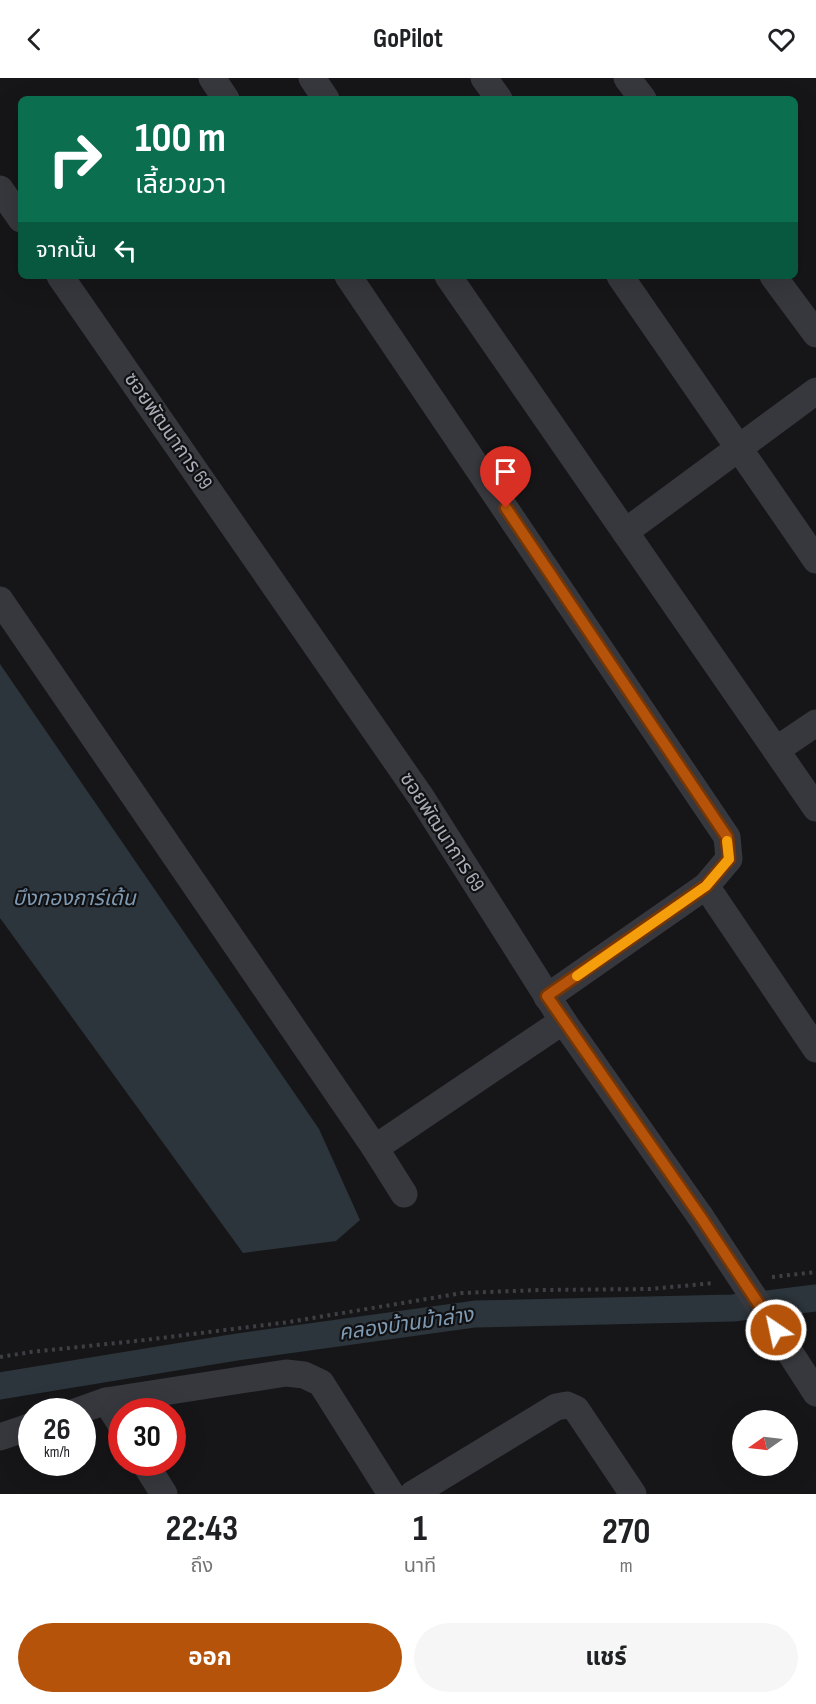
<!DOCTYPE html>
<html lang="th">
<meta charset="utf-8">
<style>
:root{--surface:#fff;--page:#f6f6f6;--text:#202124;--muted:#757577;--accent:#b45309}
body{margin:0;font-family:"Sofia Sans Condensed","Noto Sans Thai",sans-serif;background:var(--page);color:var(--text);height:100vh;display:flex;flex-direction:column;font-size:22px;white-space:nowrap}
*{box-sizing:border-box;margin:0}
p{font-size:20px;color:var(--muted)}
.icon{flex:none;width:33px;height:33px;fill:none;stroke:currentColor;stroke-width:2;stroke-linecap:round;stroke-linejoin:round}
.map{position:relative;height:1416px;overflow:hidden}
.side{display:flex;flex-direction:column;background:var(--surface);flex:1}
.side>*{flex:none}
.top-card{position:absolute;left:18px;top:18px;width:780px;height:183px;border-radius:9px;box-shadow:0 6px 24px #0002;background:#0b6e4f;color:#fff;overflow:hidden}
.needle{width:39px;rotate:256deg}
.tools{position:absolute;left:732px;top:1332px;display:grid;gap:12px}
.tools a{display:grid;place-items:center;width:66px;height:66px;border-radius:50%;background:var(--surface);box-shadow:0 6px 24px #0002;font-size:30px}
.speed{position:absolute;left:18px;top:1320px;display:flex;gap:12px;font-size:30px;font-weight:700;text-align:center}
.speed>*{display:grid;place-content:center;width:78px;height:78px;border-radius:50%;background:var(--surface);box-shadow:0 6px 24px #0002;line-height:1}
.speed small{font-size:15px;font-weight:400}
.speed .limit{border:9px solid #d22;background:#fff;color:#111}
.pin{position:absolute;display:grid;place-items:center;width:51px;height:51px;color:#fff;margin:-62px -26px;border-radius:50% 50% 50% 0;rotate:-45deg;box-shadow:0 0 6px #0007}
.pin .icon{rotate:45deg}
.me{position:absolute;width:66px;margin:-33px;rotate:326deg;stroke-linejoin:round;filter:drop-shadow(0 0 4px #0008)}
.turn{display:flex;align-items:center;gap:21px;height:126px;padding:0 18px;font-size:27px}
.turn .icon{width:78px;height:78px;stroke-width:2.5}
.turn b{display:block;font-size:42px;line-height:51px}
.then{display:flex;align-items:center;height:57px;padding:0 18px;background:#0003;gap:12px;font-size:22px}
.eta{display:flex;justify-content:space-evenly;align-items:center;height:102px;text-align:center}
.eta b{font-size:36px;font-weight:700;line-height:42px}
.primary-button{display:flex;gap:12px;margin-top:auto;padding:12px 18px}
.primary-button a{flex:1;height:69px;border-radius:36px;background:var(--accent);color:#fff;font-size:24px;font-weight:700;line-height:69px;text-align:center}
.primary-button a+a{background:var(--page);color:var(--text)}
header{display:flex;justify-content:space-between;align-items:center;height:78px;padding:0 18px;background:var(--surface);font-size:27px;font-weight:700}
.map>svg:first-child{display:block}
.water{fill:#2c353c}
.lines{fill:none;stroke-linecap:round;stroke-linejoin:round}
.canal{stroke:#2c353c;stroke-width:27}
.path{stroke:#3d3f44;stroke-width:4;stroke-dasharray:3 4.5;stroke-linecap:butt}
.minor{stroke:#37383d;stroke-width:27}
.minor-bridge{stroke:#37383d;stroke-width:27}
.route-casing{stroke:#753606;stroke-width:15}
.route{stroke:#b45309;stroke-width:10}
.slow{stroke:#f59e0b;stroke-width:10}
.labels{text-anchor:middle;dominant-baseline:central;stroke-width:4.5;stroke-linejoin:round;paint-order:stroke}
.street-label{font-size:20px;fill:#a8adb8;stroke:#111113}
.water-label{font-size:21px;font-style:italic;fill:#7f9bb3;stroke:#111113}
</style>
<header><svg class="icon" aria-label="back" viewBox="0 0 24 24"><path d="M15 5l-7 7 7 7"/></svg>GoPilot<svg class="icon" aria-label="heart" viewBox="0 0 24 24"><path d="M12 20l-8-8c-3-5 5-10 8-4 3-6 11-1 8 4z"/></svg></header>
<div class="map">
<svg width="816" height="1416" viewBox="0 0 816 1416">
<rect width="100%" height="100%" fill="#161618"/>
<polygon class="water" points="0,586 319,1051 360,1142 336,1163 243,1175 0,840"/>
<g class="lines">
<polyline class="canal" points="0,1308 237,1269 475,1236 733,1230 816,1220"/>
<g class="path">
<polyline points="772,1199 816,1194"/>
<polyline points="0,1279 31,1274 145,1262 289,1244 462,1215 540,1212 650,1211 714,1205"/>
</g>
<g class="minor">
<polyline points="212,0 226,21"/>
<polyline points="312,0 326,21"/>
<polyline points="484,0 499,21"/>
<polyline points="627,0 643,21"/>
<polyline points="0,111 21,141"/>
<polyline points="60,198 421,719 563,943 700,1138"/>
<polyline points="348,198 727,759 729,781 706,808 547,919"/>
<polyline points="448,198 816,730"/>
<polyline points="620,198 816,482"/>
<polyline points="773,198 816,256"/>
<polyline points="625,454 816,313"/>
<polyline points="0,522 375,1070"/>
<polyline points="776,672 816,645"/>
<polyline points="706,808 816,971"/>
<polyline points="404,1116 375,1070 563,943"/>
<polyline points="776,1253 816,1315"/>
<polyline points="106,1323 122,1348"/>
<polyline points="75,1334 106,1323 286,1295 304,1297 321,1305 391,1416"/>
<polyline points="0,1359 32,1348"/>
<polyline points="144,1384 164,1416"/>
<polyline points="413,1416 556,1329 567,1327 576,1331 633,1416"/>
</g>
<polyline class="minor-bridge" points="700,1138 776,1253"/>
</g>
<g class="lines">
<defs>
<polyline id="route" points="506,430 727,759 729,781 706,808 547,918 700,1138 776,1252"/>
</defs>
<use href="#route" class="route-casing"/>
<use href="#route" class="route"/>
<polyline class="slow" points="577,898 706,808 729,781 727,763"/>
</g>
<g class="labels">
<g class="street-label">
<text transform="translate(168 353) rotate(55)">ซอยพัฒนาการ 69</text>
<text transform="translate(442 754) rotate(57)">ซอยพัฒนาการ 69</text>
</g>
<g class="water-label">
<text x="74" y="820">บึงทองการ์เด้น</text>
<text transform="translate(406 1246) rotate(-8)">คลองบ้านม้าล่าง</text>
</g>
</g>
</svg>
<div class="tools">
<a><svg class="needle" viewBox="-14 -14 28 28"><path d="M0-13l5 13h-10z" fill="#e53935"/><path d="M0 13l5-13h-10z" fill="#757577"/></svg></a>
</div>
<div class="speed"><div>26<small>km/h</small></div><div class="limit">30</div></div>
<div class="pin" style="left:506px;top:430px;background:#d93025"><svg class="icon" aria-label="arrive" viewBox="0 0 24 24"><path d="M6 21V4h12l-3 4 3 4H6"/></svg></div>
<svg class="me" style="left:776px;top:1252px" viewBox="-20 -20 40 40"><circle r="17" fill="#b45309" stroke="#fff" stroke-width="3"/><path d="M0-11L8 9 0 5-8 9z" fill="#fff"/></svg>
<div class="top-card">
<div class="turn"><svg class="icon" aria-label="right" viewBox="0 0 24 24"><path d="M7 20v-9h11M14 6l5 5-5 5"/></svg><div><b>100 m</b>เลี้ยวขวา</div></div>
<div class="then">จากนั้น<svg class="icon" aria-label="left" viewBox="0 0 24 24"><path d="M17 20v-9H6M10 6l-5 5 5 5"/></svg></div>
</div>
</div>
<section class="side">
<div class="eta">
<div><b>22:43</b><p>ถึง</p></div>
<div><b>1</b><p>นาที</p></div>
<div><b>270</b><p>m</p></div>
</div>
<div class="primary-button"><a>ออก</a><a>แชร์</a></div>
</section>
